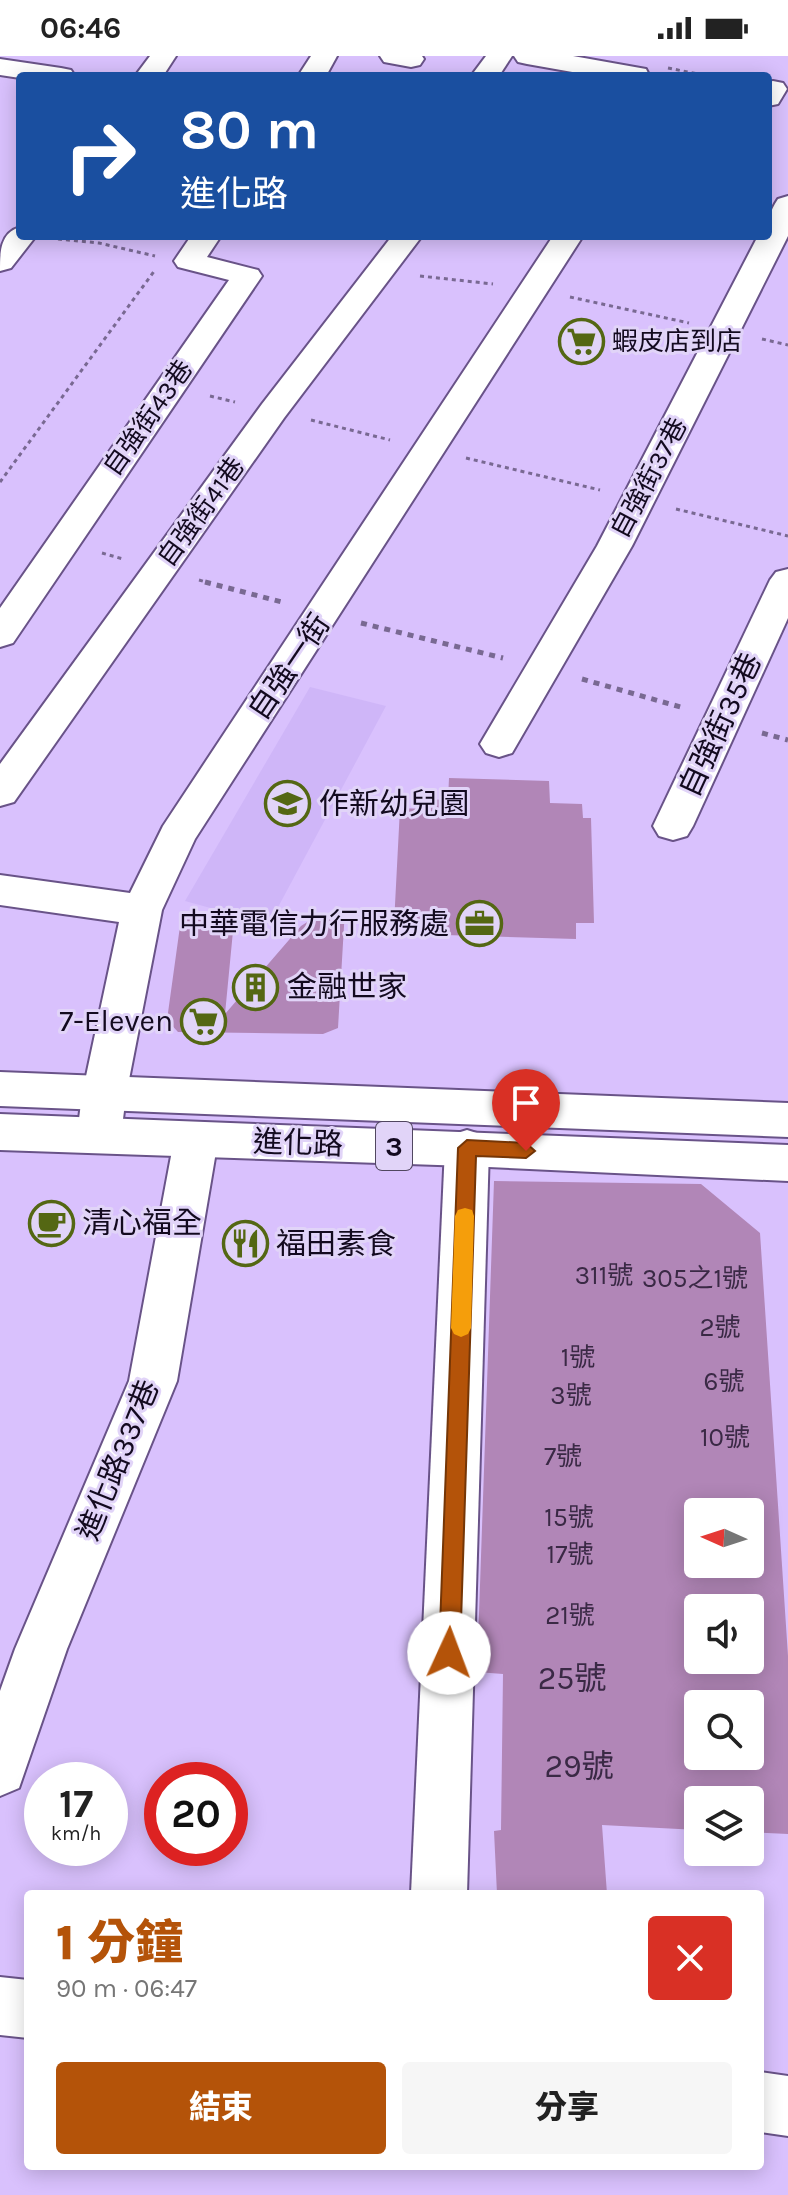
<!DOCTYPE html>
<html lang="zh-TW">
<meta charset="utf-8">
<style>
:root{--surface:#fff;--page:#f6f6f6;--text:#222;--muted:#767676;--accent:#b45309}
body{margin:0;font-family:Karla,"Noto Sans TC",sans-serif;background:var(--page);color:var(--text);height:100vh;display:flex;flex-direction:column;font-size:30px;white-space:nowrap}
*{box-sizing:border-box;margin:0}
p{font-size:26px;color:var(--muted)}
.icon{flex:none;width:44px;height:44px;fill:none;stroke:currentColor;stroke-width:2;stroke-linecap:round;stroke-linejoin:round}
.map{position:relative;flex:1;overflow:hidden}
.panel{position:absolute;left:24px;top:1834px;width:740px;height:280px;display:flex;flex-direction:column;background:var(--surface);border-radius:8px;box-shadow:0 4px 20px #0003}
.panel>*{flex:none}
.guide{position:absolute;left:16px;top:16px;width:756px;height:168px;border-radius:8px;box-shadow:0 4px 20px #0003;background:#1a4fa0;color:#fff;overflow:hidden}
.needle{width:52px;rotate:273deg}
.tools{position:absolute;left:684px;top:1442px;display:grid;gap:16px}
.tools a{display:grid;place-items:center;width:80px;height:80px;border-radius:8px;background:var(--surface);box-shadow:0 4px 20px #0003;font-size:40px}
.speed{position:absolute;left:24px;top:1706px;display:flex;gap:16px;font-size:40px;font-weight:700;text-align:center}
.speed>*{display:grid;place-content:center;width:104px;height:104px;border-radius:50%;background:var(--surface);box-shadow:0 4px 20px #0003;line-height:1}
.speed small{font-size:20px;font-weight:400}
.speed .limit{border:12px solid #d22;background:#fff;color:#111}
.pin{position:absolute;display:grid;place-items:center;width:68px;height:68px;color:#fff;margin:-82px -34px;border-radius:50% 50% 50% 0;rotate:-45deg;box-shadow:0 0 8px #0007}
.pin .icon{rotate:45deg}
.me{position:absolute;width:88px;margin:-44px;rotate:2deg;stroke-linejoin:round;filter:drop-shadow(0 0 6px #0008)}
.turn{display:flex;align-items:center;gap:28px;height:168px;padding:0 32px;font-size:36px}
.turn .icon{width:104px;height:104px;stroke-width:2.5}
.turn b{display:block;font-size:56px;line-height:68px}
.round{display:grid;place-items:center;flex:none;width:84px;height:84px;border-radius:8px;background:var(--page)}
.overview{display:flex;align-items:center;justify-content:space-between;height:136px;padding:0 32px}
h1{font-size:48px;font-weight:800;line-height:60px;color:var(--accent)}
.button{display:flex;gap:16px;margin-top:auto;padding:16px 32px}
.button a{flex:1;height:92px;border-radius:8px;background:var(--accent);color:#fff;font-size:32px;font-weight:800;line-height:92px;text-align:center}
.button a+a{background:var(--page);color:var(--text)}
.status{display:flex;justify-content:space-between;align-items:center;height:56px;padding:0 40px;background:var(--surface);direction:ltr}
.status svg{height:22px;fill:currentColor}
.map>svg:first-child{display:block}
.built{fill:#cfb6f8}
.building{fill:#b186b7;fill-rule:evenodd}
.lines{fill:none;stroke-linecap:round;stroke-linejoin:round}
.minor-casing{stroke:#695388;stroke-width:4}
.major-casing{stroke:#695388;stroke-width:4}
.path-far1{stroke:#796992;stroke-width:3;stroke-dasharray:4 4;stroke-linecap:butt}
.path{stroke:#796992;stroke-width:5;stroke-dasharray:6 6;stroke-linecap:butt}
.minor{fill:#fff;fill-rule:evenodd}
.major{fill:#fff;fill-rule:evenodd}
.route{fill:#b45309;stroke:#753606;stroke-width:2}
.slow{fill:#f59e0b}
.labels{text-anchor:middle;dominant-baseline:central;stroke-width:6;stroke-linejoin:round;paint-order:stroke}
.far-poi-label{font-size:26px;fill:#130a1f;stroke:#e1d4f8;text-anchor:start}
.far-street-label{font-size:26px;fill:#130a1f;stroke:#e1d4f8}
.number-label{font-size:26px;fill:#3a2945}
.shield{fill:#e1d4f8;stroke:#514760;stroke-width:2}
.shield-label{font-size:28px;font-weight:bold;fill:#130a1f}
.street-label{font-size:30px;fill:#130a1f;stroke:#e1d4f8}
.poi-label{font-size:30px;fill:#130a1f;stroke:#e1d4f8;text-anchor:start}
.near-number-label{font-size:32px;fill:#3a2945}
</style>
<div class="status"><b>06:46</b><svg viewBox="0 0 49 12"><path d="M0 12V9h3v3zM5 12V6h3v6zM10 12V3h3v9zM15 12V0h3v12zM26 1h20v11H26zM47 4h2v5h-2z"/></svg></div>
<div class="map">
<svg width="788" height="2139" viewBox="0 0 788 2139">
<rect width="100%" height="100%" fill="#d9c1fd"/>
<polygon class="built" points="310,631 386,650 269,868 185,845"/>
<g class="building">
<polygon points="449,722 549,725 550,747 582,748 583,762 591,762 594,867 576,867 576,883 413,878 413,869 394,868 400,752 423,753 424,743 448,744"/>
<polygon points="345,853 338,972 323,978 178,976 167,964 181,863 223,865 222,874 233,875 225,958 301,870 312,863"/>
<path d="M494,1125l207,3 59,49 28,423v178l-38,-2v-32h-52v30l-96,-5 5,69h-110l-3,-63 7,-1 2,-156 -26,-2zM698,1456h52v52h-52zM698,1552h52v52h-52zM698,1648h52v52h-52z"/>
</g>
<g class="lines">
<defs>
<g id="minor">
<polygon points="150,0 176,0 163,20 135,20"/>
<polygon points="311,0 337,0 326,20 298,20"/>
<polygon points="380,0 422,0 424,3 420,9 411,11 384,6"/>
<polygon points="486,0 512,0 499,20 471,20"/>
<polygon points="514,0 573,0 646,13 649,19 595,20 527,8 518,6"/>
<polygon points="0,3 61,12 71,14 75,20 20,22 0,19"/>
<polygon points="773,25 783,27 787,33 778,48 768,50 768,26"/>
<path d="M788,140v40l-156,310 -120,207 -13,4 -13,-4 -6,-9 117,-198 161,-310h10c0,-15 1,-24 10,-37z"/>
<path d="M20,171v9h16l-25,32 -11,3c0,-19 0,-38 20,-44z"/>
<polygon points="191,180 221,180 207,201 258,214 262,220 13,587 0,591 0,552 229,224 178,211 174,205"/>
<polygon points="392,180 422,180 284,362 14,746 0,750 0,708 262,348"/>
<polygon points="553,180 583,180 195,783 162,854 126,1039 121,1079 115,1092 99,1097 83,1092 77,1079 82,1039 119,866 0,849 0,819 130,837 163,770"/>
<polygon points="788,513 788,562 693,770 687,780 673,784 659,780 653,770 770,524 776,516"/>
<polygon points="196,1066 212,1071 218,1084 177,1325 67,1593 19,1732 0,1740 0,1635 15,1593 129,1325 174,1084 180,1071"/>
<polygon points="467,1074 483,1079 489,1092 467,1838 411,1838 445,1092 451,1079"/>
<polygon points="0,1921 28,1924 28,1982 0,1979"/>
<polygon points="760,2016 788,2020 788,2080 760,2076"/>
</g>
<g id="major">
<polygon points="0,1016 788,1047 788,1081 0,1050"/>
<polygon points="0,1058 788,1089 788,1125 467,1110 0,1094"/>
</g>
</defs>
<use href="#minor" class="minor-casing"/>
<use href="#major" class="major-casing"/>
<g class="path-far1">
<polyline points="668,12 708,20"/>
<polyline points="58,183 99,187 155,200"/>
<polyline points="420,220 493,228"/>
<polyline points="570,241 689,267"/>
<polyline points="762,283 788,289"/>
<polyline points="210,340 235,346"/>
<polyline points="311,364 390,384"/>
<polyline points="466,402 600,434"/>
<polyline points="0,426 155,214"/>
<polyline points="676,453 788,480"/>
<polyline points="102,497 123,503"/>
<polyline points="199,524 213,528"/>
</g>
<g class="path">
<polyline points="205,526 286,547"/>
<polyline points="361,567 503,602"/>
<polyline points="582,623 684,652"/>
<polyline points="762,677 788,684"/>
</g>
<use href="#minor" class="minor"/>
<use href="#major" class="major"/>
</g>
<polygon class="route" points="467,1084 526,1087 535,1095 526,1102 476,1100 460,1597 457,1604 449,1607 442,1604 439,1597 458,1092"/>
<polygon class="slow" points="465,1152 472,1154 474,1160 471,1272 468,1278 461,1281 454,1278 451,1272 455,1160 458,1154"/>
<defs>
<symbol id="supermarket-ring" viewBox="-11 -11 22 22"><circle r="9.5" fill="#e1d4f8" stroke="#546713" stroke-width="1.5"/><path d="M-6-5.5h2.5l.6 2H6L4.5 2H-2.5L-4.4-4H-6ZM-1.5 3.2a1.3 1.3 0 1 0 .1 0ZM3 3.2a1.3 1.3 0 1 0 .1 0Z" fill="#546713"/></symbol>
<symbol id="school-ring" viewBox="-11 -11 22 22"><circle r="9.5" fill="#e1d4f8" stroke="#546713" stroke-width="1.5"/><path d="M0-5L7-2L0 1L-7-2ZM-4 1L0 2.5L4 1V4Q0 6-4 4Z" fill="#546713"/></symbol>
<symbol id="office-ring" viewBox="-11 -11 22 22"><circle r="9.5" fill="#e1d4f8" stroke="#546713" stroke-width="1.5"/><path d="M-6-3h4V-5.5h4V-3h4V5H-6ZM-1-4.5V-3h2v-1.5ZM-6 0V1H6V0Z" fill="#546713"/></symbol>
<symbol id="building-ring" viewBox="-11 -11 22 22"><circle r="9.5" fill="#e1d4f8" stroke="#546713" stroke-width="1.5"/><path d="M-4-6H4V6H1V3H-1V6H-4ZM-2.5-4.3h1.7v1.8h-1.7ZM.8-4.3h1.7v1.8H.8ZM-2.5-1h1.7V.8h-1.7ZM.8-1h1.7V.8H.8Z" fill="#546713"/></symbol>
<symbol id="cafe-ring" viewBox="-11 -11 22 22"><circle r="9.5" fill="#e1d4f8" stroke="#546713" stroke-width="1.5"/><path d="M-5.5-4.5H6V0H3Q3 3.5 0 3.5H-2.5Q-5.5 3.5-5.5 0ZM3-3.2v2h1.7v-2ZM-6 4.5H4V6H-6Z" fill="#546713"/></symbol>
<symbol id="restaurant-ring" viewBox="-11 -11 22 22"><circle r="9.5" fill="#e1d4f8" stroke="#546713" stroke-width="1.5"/><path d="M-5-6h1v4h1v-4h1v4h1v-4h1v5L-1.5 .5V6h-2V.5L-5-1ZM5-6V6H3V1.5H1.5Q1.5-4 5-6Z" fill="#546713"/></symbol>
</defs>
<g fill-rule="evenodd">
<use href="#supermarket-ring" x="556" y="260" width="51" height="51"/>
<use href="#school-ring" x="262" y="722" width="51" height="51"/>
<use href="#office-ring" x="454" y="842" width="51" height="51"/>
<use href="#building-ring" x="230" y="906" width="51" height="51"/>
<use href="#supermarket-ring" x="178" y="940" width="51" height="51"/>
<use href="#cafe-ring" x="26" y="1142" width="51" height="51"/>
<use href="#restaurant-ring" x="220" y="1162" width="51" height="51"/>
</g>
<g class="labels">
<g class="far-poi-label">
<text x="612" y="285">蝦皮店到店</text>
</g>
<g class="far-street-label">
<text transform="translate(148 362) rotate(-55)">自強街43巷</text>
<text transform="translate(649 422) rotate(-62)">自強街37巷</text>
<text transform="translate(201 456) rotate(-54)">自強街41巷</text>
</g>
<g class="number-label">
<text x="604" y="1219">311號</text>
<text x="695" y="1222">305之1號</text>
<text x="720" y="1271">2號</text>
<text x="578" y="1301">1號</text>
<text x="724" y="1325">6號</text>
<text x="571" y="1339">3號</text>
<text x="725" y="1381">10號</text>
<text x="563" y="1400">7號</text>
<text x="569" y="1461">15號</text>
<text x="570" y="1498">17號</text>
<text x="570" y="1559">21號</text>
</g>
<rect class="shield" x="376" y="1066" width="36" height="48" rx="6"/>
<g class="shield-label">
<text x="394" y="1090">3</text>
</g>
<g class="street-label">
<text transform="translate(289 611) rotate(-56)">自強一街</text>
<text transform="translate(720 669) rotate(-65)">自強街35巷</text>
<text transform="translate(298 1087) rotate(2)">進化路</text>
<text transform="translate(118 1404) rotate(-68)">進化路337巷</text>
</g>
<g class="poi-label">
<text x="319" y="748">作新幼兒園</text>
<text x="449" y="868" text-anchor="end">中華電信力行服務處</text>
<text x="287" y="931">金融世家</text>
<text x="173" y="965" text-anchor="end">7-Eleven</text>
<text x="82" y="1167">清心福全</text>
<text x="276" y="1188">福田素食</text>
</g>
<g class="near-number-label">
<text x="572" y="1622">25號</text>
<text x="579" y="1710">29號</text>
</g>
</g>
</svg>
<div class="tools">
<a><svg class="needle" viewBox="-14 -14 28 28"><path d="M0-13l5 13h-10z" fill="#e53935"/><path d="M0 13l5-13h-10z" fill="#767676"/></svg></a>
<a><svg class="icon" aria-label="sound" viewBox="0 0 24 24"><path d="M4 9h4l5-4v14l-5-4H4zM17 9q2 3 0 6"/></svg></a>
<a><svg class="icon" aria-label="search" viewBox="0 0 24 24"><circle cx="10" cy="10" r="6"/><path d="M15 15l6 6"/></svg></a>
<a><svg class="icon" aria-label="layers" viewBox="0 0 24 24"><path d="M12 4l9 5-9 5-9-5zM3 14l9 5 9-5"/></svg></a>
</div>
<div class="speed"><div>17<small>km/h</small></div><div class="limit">20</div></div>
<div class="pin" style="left:526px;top:1095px;background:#d93025"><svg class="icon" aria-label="arrive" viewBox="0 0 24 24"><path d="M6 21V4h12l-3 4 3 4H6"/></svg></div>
<svg class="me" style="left:449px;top:1597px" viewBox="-20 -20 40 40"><circle r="19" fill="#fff"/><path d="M0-13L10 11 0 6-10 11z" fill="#b45309"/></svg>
<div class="guide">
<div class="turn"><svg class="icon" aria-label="right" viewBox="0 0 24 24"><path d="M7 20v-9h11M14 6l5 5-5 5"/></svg><div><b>80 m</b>進化路</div></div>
</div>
<section class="panel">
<div class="overview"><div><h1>1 分鐘</h1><p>90 m · 06:47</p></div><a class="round" style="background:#d93025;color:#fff"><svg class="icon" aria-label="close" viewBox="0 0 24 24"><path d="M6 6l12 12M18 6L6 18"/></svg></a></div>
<div class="button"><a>結束</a><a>分享</a></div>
</section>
</div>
